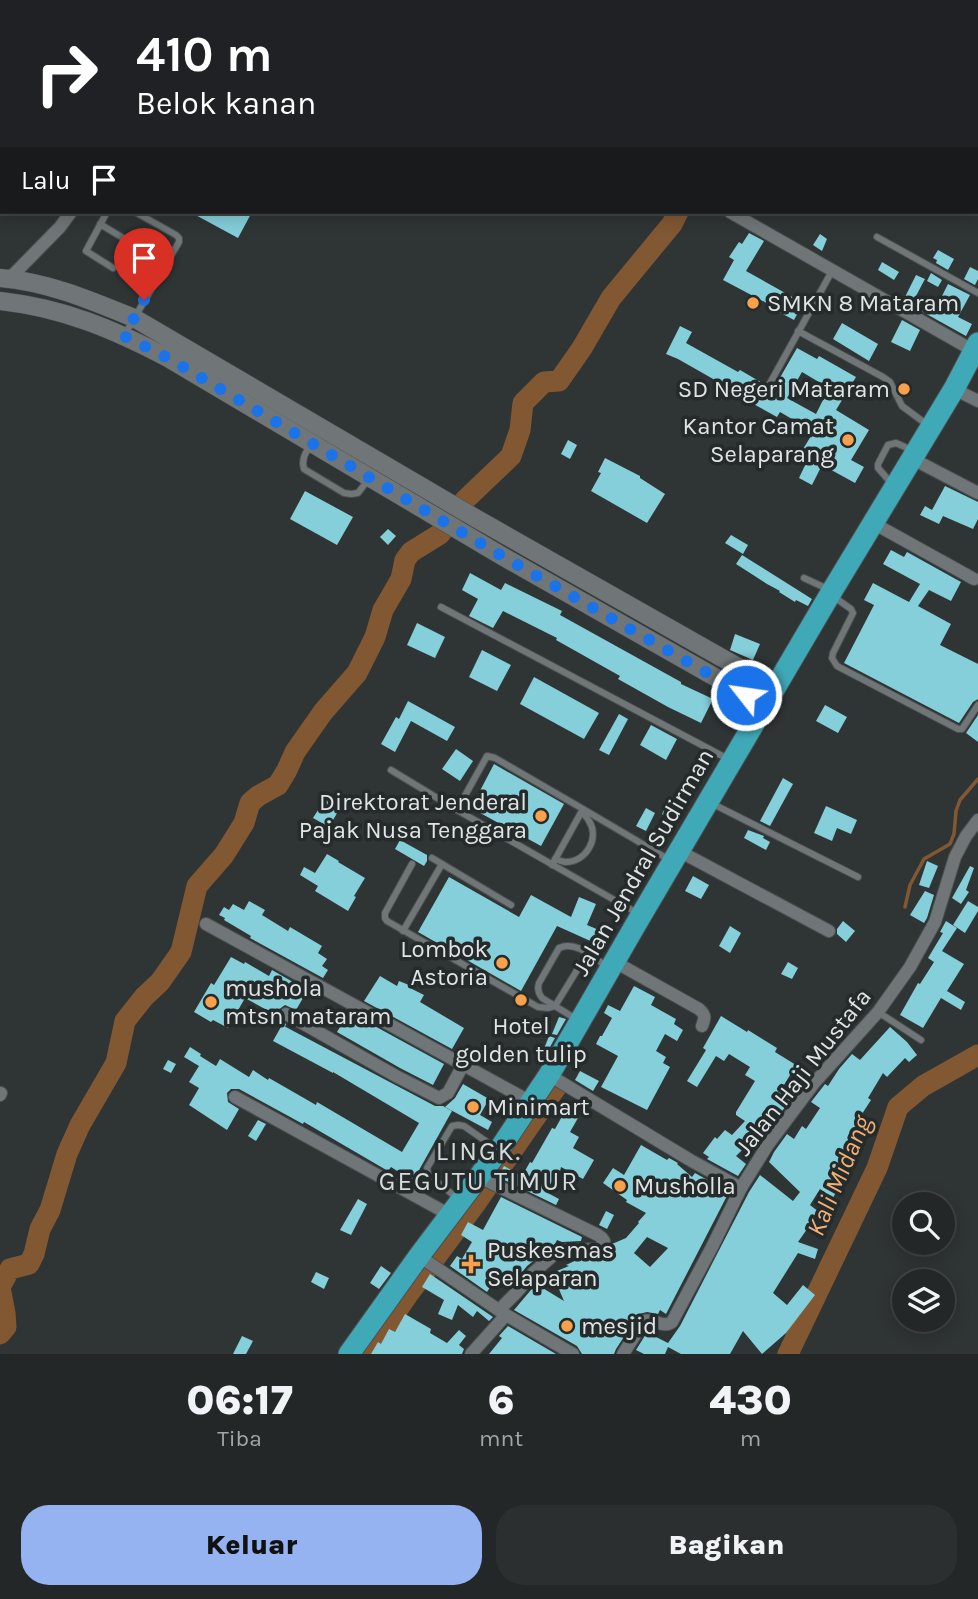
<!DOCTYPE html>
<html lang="id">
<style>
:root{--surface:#232728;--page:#2b2f30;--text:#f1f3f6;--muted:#a3a5a8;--line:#404445;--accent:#95b2f1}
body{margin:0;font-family:Karla,sans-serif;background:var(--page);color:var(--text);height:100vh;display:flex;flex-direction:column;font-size:26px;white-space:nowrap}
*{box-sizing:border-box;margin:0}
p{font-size:23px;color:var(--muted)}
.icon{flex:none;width:38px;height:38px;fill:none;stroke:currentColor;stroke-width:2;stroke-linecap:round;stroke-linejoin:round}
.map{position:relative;height:1354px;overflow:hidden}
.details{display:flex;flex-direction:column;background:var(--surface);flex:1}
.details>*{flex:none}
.banner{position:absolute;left:0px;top:0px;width:978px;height:214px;box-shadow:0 4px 18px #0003,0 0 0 2px var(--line);background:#202124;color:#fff;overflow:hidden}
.fabs{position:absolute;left:892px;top:1192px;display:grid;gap:14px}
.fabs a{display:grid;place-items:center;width:63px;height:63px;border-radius:50%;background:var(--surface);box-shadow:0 4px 18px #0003,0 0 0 2px var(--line);font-size:35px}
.pin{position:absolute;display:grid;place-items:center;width:60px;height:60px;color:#fff;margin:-72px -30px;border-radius:50% 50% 50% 0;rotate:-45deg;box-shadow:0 0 7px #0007}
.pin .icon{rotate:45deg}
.me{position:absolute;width:77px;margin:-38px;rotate:300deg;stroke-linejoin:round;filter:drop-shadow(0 0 5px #0008)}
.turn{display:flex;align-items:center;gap:24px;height:147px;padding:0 21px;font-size:32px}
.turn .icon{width:91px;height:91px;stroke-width:2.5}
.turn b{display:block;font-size:49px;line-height:60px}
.then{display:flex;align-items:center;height:66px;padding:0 21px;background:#0003;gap:14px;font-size:26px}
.eta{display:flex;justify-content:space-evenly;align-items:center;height:119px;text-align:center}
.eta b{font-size:42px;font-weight:800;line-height:49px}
.action{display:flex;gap:14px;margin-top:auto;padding:14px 21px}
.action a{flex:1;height:80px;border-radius:28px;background:var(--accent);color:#111;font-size:28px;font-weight:800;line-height:80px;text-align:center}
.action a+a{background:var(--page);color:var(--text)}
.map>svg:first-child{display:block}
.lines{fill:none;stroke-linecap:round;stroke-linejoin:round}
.stream{stroke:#825833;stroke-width:3.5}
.river{stroke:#825833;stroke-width:21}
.building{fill:#84cfda;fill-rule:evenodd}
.lane-casing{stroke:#4b5051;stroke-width:8}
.street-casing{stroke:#4b5051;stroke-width:14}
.secondary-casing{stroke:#4b5051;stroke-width:19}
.highway-casing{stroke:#4b5051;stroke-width:23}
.lane{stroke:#707677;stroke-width:6}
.street{stroke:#707677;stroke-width:12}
.secondary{stroke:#707677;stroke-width:18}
.highway{stroke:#3fa9b8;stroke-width:21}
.route{stroke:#1a73e8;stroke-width:12;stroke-dasharray:0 21.6}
.poi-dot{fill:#f8a04b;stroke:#252a2b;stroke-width:2.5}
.labels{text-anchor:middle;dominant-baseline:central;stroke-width:7;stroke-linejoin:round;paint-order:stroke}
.poi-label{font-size:24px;fill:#e0e4e5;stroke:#252a2b;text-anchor:start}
.street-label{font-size:24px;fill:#e0e4e5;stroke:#252a2b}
.neighbourhood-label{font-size:26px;letter-spacing:2px;fill:#d5dcdd;stroke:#252a2b}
.water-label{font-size:26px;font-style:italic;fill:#f0b076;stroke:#252a2b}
</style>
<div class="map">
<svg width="978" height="1354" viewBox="0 0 978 1354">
<rect width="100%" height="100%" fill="#2f3435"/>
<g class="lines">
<polyline class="stream" points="905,907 910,885 924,859 950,844 954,834 956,811 960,800 978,779"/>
<g class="river">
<polyline points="836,2 837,0"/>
<polyline points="0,1334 6,1327 5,1313 0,1287 10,1269 29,1264 34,1254 40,1229 50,1210 67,1154 80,1125 116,1063 125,1021 144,997 160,982 181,952 197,886 224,855 244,823 250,803 258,796 278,785 287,770 295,752 323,712 357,673 375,637 383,610 401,579 405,560 411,552 440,534 465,500 511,456 520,430 523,403 544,382 559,381 582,348 611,298 672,224 678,212"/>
<polyline points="367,1354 407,1296 476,1203 557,1086"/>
<polyline points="788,1354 877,1168 898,1107 923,1086 978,1055"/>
</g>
</g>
<g class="building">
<polygon points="190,212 252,212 238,238"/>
<polygon points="749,233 764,241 746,271 803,303 794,320 775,310 776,308 723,280 734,260 729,257 739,242 742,244"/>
<polygon points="820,234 827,239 822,251 813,245"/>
<polygon points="938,250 954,259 948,270 936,263 937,260 933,258"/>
<polygon points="882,262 899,272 894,280 878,270"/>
<polygon points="970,267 978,271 978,279 975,285 964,279"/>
<polygon points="931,273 942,280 938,287 927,281"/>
<polygon points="916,275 925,279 916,296 937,306 948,284 970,295 958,317 972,324 966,336 903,301"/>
<polygon points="902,320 920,330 910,351 891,342"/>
<polygon points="842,323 878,344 869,361 833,339"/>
<path d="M680,326l12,6 -6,11 52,29 2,-2 24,14v3l3,3h4l3,-2 23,-40 20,11 2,-3 37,21 -20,33 33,20 -18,30 13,7 -9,16 -31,-17 -1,2 -2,-1 -9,18 -13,-7 9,-19 -8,-5 11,-18 -5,-3 3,-4 -29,-17 -3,5 -49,-27 1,-2 -51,-29 -12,-5zM802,372l27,16 -13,26 -29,-16z"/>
<polygon points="568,440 577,445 570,459 561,454"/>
<polygon points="605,458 640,476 640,478 665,494 647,523 591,491 601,473 598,472"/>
<polygon points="945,486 978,502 978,519 973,529 943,516 939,524 920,515 925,506 932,510"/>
<polygon points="305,491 353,517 337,545 290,519"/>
<polygon points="388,529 396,536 388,545 380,537"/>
<polygon points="731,535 748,545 743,554 725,543"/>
<polygon points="891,550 904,557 907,552 961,582 951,601 929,590 918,606 951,624 940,645 978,664 978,699 973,702 959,723 844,663 874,605 864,600 873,583 909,602 920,584 883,564"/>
<polygon points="742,555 812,599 808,606 796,600 795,602 779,592 780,591 767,584 736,564"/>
<polygon points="470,573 501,590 505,583 562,611 560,615 681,682 681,684 713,699 701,723 668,707 618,679 620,676 556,640 557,638 503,611 493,628 469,616 478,599 462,590"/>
<polygon points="417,623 445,637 435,658 407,645"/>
<polygon points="735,634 760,644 753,660 730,650"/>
<polygon points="482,650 511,665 497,691 469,677"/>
<polygon points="534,677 599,713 584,739 520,704"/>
<polygon points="408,701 455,727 447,741 411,721 395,752 381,744 396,717 399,719"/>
<polygon points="825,705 847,717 838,733 816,721"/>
<polygon points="619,714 628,719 609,755 599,750"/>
<polygon points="978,715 978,742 966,733"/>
<polygon points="651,725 677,739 666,760 640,745"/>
<polygon points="456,749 473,761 460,781 442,769"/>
<polygon points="494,764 564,804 541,846 471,808"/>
<polygon points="783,778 793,784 770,826 760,821"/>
<polygon points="325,799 340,808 329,827 313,818"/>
<polygon points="668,802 681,809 674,821 662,814"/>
<polygon points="826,806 857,820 851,834 837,828 832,841 814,833"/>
<polygon points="646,808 655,813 646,831 636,826"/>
<polygon points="748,830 764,836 763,838 770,842 766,850 744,838"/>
<polygon points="400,840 427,855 427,861 424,866 395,849"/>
<polygon points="327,854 339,861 338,862 365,878 354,896 356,897 348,911 315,891 318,886 300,875 304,867 315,873"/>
<polygon points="927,861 938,866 929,888 919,885"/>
<polygon points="970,866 974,868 966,890 969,892 961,904 952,898"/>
<polygon points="693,876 709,885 701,899 685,891"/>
<polygon points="449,877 519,917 531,895 571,917 579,897 596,904 587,925 611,935 606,948 557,926 521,991 418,932"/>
<polygon points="925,891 934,895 927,918 924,923 910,915"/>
<polygon points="249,901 265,910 262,915 288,931 290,927 322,946 318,953 327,959 322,966 328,970 323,978 250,938 251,936 224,920 225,918 219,915 224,907 229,910 233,904 244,910"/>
<polygon points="968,901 978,907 978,911 965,933 953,925"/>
<polygon points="843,921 855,931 846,942 837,934 837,929"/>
<polygon points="946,921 957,928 942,951 964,964 947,991 965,1002 961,1010 941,998 923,1028 900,1015 918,983 920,984 934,962 928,958 943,933 940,932"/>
<polygon points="730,926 741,933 730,953 719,946"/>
<polygon points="231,957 244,964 245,962 269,976 272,970 300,986 296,993 303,998 296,1010 285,1005 278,1010 278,1018 286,1024 285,1027 273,1020 276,1015 245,998 228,1028 213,1020 211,1022 194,1012 211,983 214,985"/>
<polygon points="788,962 798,968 792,979 781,974"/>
<polygon points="380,976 397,986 399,981 409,985 408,987 424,995 420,1002 464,1028 452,1049 364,1001"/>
<polygon points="634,986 655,997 651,1005 676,1019 674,1024 683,1030 677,1041 665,1034 656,1051 666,1057 663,1063 670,1067 647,1110 601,1087 618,1056 596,1044 600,1036 602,1036 612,1018 604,1013 608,1005 620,1011"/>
<polygon points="349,1012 444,1064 433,1085 400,1068 337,1032"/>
<polygon points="721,1016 747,1032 748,1030 777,1048 775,1052 796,1065 781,1090 792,1098 764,1135 752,1146 749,1143 736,1156 746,1164 738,1176 707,1159 709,1157 703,1153 715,1137 717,1139 725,1130 732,1135 745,1121 736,1115 736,1112 755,1081 745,1075 750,1067 729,1054 724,1061 716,1056 697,1087 687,1081 706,1050 703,1048"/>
<polygon points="559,1017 566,1019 557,1035 552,1034"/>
<polygon points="282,1025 435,1106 443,1106 452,1111 413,1181 391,1167 388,1171 304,1122 303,1124 239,1089 231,1089 227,1093 228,1102 239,1109 227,1130 189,1105 199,1088 189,1082 199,1066 184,1057 190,1047 201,1054 200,1056 216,1066 220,1059 249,1077 253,1070 268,1080 269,1078 316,1105 317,1102 402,1152 419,1123 333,1072 333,1073 273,1041"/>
<polygon points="890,1027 907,1042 917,1055 909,1062 905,1058 887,1077 883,1073 868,1098 871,1100 862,1114 864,1115 853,1133 861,1138 854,1148 850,1145 833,1172 842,1177 835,1188 837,1190 833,1198 820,1189 810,1205 819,1212 798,1242 818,1249 815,1259 798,1253 773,1293 787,1305 803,1285 815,1295 786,1333 762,1354 743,1331 730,1354 681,1354 668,1347 665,1354 644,1354 636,1350 649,1329 654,1332 652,1335 668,1343 680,1326 749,1192 760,1175 793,1201 800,1192 769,1162 774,1152 787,1134 794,1139 802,1126 806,1129 820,1108 811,1102 825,1084 828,1086 839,1069 852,1054 860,1060"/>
<polygon points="549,1036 555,1038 540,1065 538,1064"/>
<polygon points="168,1060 176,1064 171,1073 163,1069"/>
<polygon points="797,1065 810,1073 805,1080 792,1072"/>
<polygon points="580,1071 599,1081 593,1091 575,1080"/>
<polygon points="463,1084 489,1099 480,1115 492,1122 488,1130 445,1107 455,1098"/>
<polygon points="565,1111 578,1118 570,1132 579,1137 573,1148 594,1160 583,1179 561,1167 560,1171 558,1170 546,1192 559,1199 556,1205 498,1177 504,1166 522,1176 530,1162 532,1163 552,1128 555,1129"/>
<polygon points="258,1120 266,1124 256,1141 248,1136"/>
<path d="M641,1145l26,15 2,-2 9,5 -1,1 15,13 3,-4 34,19 -63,122 -6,-4 -2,4 -11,-2 -8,2 -23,35 -2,5h-32l-5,-8 -63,-36 22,-26 28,17 -12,-28 17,-7 -3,-1 15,-7 22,-2 5,-5 4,-7 14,-6 13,-15 -1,-1 8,-9 -20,-11 1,-2 -24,-17 10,-15 11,7zM647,1237l21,11 -18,19 -16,-14z"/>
<polygon points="501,1197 582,1237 581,1241 562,1242 557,1240 555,1244 527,1266 510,1287 496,1278 487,1292 450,1266 457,1256 462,1259 472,1242 461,1235 468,1222 483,1230"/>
<polygon points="358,1199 367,1204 351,1235 340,1230"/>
<polygon points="606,1211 614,1215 607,1229 599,1225"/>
<polygon points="381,1266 391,1273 379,1289 370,1283"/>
<polygon points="316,1272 329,1278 324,1289 311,1282"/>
<polygon points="430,1274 493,1317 489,1321 477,1311 473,1317 458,1305 452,1320 438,1314 444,1300 422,1287"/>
<polygon points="405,1314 431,1329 430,1333 447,1343 459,1330 466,1336 459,1345 464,1349 462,1354 371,1354 378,1342 381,1344 389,1329 395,1332"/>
<polygon points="508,1326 556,1354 489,1354 502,1338 499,1336"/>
<polygon points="242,1336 253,1341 246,1354 233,1354"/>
</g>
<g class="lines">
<defs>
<g id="lane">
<polyline points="976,148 978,149"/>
<polyline points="107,212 86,251 113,268"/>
<polyline points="100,224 128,241"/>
<polyline points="877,237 978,293"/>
<polyline points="139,250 165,265"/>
<polyline points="125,275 139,282 142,282 155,259"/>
<polyline points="798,331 883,377 890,382 902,406 929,426"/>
<polyline points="125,334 179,242 179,238 176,235 135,212"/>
<polyline points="769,385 832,271"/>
<path d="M311,444c-5,8 -10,15 -7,25l40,24 7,1 7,-1 10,-13"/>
<polyline points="893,485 878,468 878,464 888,445 896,443 914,451"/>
<polyline points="804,578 830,590"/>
<polyline points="834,597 851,609 853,613 833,653 832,658 837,666 958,729 962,729 978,705"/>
<polyline points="441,607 730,760"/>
<polyline points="391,770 457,810"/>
<polyline points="713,804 858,877"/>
<polyline points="583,809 495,758 487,756 457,810 637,913"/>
<polyline points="432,858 511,905"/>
<path d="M555,859c1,1 10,3 11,3 20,0 34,-24 23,-41 -2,-4 -5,-6 -7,-9"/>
<polyline points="412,864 385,913 385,918 387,921 538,1007 548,1008 555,1006 587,954"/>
<polyline points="552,865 583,809 668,859"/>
<polyline points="403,931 442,864"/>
<polyline points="878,1012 921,1040"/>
<path d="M576,1019l-34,-21c-4,-5 -5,-9 -3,-15l20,-35c16,-8 34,9 47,18"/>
<polyline points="458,1199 428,1174 427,1168 452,1126 458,1125 464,1126 497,1149"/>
</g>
<g id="street">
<polyline points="396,0 398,2"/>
<polyline points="523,0 526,2"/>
<polyline points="131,2 132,0"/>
<polyline points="508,2 509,0"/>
<polyline points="634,2 636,0"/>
<polyline points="761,2 761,0"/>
<polyline points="730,212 974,351"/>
<polyline points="10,278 60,227 71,212"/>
<polyline points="954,389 978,401"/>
<polyline points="911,458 978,493"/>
<polyline points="873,523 974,579"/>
<polyline points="679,851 829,931"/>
<polyline points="206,924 531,1102"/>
<path d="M615,962l84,47c7,6 6,9 3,17"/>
<polyline points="286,1014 396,1076 439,1098 448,1093 463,1065"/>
<polyline points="549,1075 690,1160 741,1188"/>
<polyline points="0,1095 1,1093"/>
<polyline points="235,1097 450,1215"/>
<polyline points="479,1177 598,1235 602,1238 604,1241 601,1247 598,1249 566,1250 556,1253 534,1272 516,1293 499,1310"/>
<polyline points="419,1256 506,1315 573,1354"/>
<polyline points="471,1354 506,1315"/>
<path d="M623,1354l21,-33c10,-3 19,8 28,1l40,-75 29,-59 26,-42 48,-64 63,-70 32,-45 25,-45 20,-65 11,-21 12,-16"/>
</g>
<g id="secondary">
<path d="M0,278c48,4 90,22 134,40l343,201 298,169"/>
<path d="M0,301c63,7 113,28 168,57l334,198 262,149"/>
</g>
<polyline id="highway" points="349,1354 419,1256 499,1150 549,1075 636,924 832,591 954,389 978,343"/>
</defs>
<use href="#lane" class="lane-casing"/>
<use href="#street" class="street-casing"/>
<use href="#secondary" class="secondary-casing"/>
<use href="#highway" class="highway-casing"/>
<use href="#lane" class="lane"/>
<use href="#street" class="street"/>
<use href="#secondary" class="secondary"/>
<use href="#highway" class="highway"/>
</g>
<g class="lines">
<polyline class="route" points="144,300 124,336 168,358 502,556 746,695"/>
</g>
<g class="poi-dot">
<circle cx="753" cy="303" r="7"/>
<circle cx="904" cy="389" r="7"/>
<circle cx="848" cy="440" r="7"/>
<circle cx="541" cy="816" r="7"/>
<circle cx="502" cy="963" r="7"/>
<circle cx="521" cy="1000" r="7"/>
<circle cx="211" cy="1002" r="7"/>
<circle cx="473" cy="1107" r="7"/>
<circle cx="620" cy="1186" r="7"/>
<path d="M467.5 1253.5h7v7h7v7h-7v7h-7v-7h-7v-7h7z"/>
<circle cx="567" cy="1326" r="7"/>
</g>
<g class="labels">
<g class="poi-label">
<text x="767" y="303">SMKN 8 Mataram</text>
<text x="890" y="389" text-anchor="end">SD Negeri Mataram</text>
<text x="834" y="426" text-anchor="end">Kantor Camat<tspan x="834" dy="28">Selaparang</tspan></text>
<text x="527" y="802" text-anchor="end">Direktorat Jenderal<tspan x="527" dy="28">Pajak Nusa Tenggara</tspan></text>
<text x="488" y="949" text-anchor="end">Lombok<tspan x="488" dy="28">Astoria</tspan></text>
<text x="225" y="988">mushola<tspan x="225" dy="28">mtsn mataram</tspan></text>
<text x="521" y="1026" text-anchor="middle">Hotel<tspan x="521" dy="28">golden tulip</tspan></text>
<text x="487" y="1107">Minimart</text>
<text x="634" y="1186">Musholla</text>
<text x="487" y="1250">Puskesmas<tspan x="487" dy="28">Selaparan</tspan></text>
<text x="581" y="1326">mesjid</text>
</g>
<g class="street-label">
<text transform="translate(643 862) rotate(-60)">Jalan Jendral Sudirman</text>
<text transform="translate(803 1072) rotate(-52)">Jalan Haji Mustafa</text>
</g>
<g class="neighbourhood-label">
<text x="479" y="1151">LINGK.<tspan x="479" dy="30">GEGUTU TIMUR</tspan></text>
</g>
<g class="water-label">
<text transform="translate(839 1176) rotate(-67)">Kali Midang</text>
</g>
</g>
</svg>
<div class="fabs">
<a><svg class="icon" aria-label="search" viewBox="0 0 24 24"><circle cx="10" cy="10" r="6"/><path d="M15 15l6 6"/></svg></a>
<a><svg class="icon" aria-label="layers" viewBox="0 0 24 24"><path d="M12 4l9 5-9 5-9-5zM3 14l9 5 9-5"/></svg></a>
</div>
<div class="pin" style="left:144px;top:300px;background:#d93025"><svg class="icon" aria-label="arrive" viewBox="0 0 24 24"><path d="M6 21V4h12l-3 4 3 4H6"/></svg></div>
<svg class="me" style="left:746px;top:695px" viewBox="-20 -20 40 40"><circle r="17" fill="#1a73e8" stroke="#fff" stroke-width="3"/><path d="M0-11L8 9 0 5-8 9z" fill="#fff"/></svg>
<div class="banner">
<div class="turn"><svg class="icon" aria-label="right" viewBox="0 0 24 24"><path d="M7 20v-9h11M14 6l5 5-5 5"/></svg><div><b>410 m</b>Belok kanan</div></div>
<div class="then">Lalu<svg class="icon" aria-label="arrive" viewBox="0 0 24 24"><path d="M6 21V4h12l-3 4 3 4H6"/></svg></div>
</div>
</div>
<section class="details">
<div class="eta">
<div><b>06:17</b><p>Tiba</p></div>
<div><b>6</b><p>mnt</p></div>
<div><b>430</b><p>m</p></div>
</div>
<div class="action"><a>Keluar</a><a>Bagikan</a></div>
</section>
